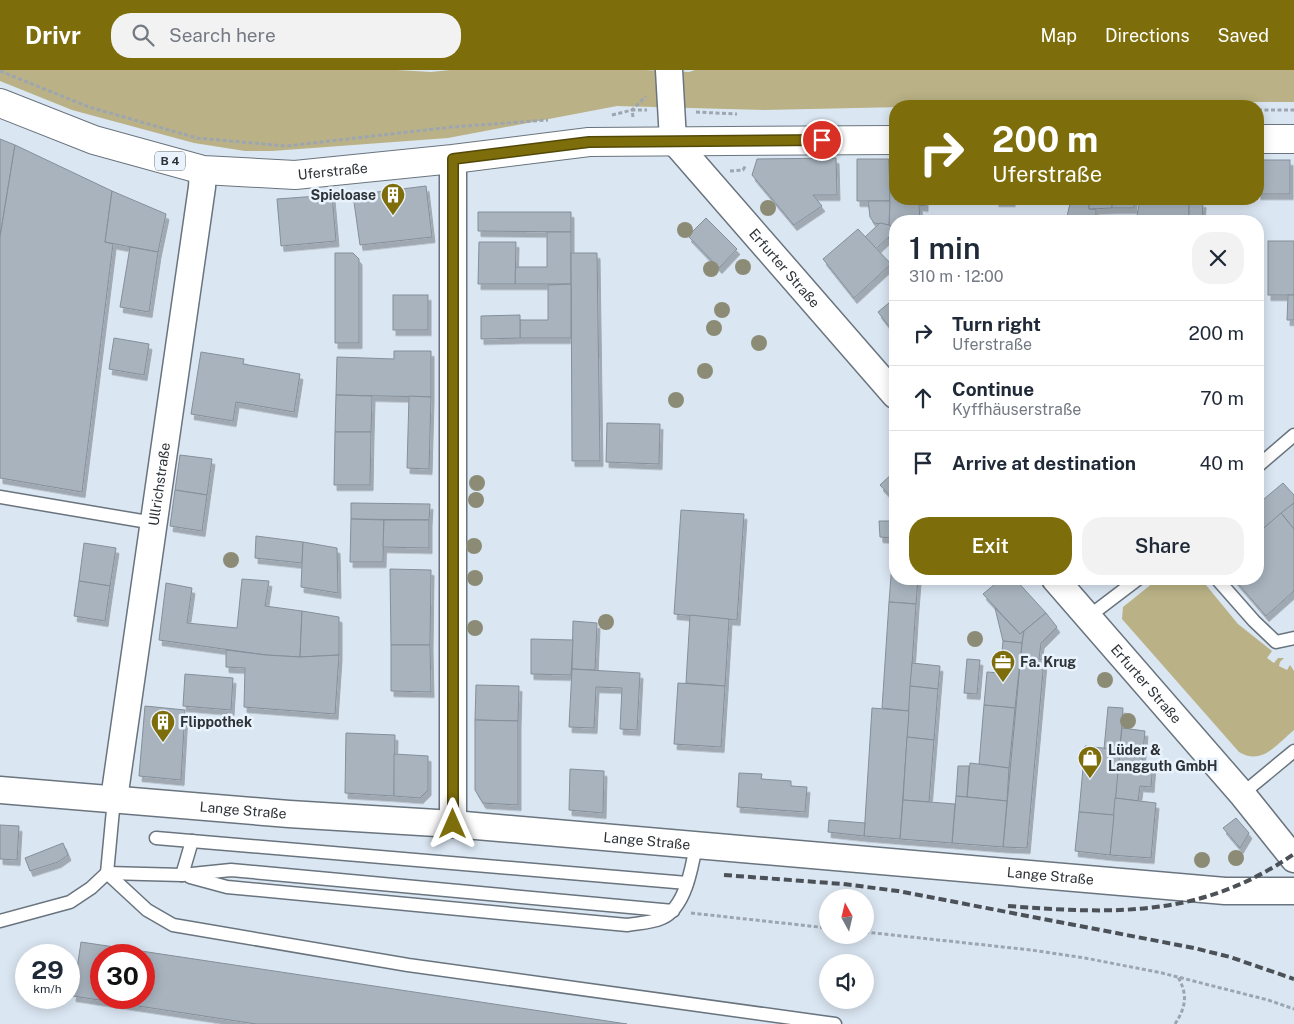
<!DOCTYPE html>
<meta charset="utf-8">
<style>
:root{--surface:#fff;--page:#f2f2f3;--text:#1f2937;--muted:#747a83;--line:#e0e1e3;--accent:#7e6e0b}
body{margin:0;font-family:"Public Sans",sans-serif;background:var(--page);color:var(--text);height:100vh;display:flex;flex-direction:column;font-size:19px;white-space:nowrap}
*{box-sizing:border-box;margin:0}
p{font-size:16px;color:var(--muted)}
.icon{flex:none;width:28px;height:28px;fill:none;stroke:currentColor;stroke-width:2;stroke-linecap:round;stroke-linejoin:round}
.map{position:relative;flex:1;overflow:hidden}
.side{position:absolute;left:889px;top:145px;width:375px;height:370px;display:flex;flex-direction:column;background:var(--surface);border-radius:20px;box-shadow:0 2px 12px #0003}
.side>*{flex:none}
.banner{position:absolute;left:889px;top:30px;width:375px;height:105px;border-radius:20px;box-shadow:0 2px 12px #0003;background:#7e6e0b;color:#fff;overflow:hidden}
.needle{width:32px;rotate:352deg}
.fabs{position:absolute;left:819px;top:819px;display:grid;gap:10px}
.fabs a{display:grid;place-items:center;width:55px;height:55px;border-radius:50%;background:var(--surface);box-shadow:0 2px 12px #0003;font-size:25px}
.speed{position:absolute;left:15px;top:874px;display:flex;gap:10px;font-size:25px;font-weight:700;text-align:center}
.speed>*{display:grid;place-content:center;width:65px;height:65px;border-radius:50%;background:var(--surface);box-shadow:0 2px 12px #0003;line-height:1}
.speed small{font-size:12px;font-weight:400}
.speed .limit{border:8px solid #d22;background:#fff;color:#111}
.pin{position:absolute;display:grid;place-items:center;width:42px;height:42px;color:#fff;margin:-21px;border:2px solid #fff;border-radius:50%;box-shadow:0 1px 5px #0007}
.me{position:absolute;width:55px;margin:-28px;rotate:0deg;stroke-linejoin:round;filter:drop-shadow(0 0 4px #0008)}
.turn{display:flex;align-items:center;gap:18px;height:105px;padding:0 20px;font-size:22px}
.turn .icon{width:65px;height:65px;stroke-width:2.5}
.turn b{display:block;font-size:35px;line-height:42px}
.round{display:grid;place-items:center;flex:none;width:52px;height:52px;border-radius:20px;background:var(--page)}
.overview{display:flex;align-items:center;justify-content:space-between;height:85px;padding:0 20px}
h1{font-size:30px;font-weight:600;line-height:38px}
.action{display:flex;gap:10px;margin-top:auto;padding:10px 20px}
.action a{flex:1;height:58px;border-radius:20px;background:var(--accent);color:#fff;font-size:20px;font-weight:600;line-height:58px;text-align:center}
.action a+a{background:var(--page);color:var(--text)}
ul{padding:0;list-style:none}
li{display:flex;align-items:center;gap:15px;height:65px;padding:0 20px;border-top:1px solid var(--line)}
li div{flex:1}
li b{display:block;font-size:19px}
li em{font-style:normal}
header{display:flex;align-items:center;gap:30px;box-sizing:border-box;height:70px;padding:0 25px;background:var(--accent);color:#fff}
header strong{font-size:24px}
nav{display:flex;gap:28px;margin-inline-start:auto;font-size:18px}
.search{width:350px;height:45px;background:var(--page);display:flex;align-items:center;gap:12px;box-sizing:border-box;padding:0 18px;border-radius:20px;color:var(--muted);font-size:19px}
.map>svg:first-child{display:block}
.green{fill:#bab286}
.building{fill:#a8b3be;stroke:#848f9a;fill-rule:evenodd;filter:url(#shadow)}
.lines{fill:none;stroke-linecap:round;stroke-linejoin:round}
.service-casing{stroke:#69747e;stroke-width:15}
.minor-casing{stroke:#69747e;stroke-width:29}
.primary-casing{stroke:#69747e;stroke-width:30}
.path{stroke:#9da6b0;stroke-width:3;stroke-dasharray:4 2.5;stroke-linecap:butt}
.service{stroke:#fff;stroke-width:12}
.minor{stroke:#fff;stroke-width:26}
.primary{stroke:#fff;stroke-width:28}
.rail{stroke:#4b5156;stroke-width:4;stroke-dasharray:8 4;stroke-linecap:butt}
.tree{fill:#8c8c76}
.route-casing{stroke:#524807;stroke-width:12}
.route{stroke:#7e6e0b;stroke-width:9}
.labels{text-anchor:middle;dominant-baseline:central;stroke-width:5;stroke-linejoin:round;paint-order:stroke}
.shield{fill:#e9f3fd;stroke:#666d72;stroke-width:1}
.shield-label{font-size:12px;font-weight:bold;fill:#2e3337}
.street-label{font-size:14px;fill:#2e3337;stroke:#e9f3fd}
.poi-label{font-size:14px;font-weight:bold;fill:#2e3337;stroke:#e9f3fd;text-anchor:start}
</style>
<header>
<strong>Drivr</strong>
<div class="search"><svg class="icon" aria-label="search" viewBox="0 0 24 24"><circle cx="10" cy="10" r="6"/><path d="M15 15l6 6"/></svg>Search here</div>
<nav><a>Map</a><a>Directions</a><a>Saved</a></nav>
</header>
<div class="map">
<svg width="1294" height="954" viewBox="0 0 1294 954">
<defs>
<filter id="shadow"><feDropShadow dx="3" dy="5.5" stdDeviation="0" flood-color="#0004"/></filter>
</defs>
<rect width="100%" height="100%" fill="#dae6f2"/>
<g class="green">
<polygon points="0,0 397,0 431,2 450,0 645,0 689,2 695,0 1294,0 1294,32 1137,32 764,40 617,36 448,68 272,81 245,81 194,73 72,40 0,11"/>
<path d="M1158,509h43l37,45 34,27 -5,7 7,5 4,-5h6l-4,4 -1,4 8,4 3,-5 4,6v59c-17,14 -32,36 -55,22l-117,-133 1,-12z"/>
</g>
<g class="building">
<polygon points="0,69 15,75 0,167"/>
<polygon points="15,75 112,121 105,172 113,174 82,422 0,408 0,167"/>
<polygon points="836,88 837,125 813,125 822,136 794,155 752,105 757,89"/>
<polygon points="857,89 889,89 890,131 857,131"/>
<polygon points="889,89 895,89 895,119 890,119"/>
<rect x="1258" y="90" width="32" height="34"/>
<polygon points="426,116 432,167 360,175 353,125"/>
<polygon points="890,119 895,119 895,129 925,129 925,136 919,135 920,151 895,151 895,159 889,155"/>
<polygon points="112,121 166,144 158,182 105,172"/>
<polygon points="332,125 336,171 281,176 277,129"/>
<rect x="996" y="129" width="16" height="2"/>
<polygon points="1071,129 1089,129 1089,139 1096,139 1096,151 1066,151"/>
<polygon points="1089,129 1112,129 1112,138 1089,139"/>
<rect x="1112" y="129" width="22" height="9"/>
<polygon points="1140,130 1189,132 1189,151 1136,151"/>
<polygon points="868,131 890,131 889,155 874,153 870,147"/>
<polygon points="1189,132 1203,132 1202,151 1189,151"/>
<polygon points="478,142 571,142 571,162 478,161"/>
<polygon points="706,148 737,179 719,198 688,166"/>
<polygon points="880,153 889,155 895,159 895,161 876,179 865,167"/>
<polygon points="858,159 891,194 854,228 823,189"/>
<polygon points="895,161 895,175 888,168"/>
<polygon points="547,162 571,162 571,214 515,214 515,197 547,197"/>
<rect x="1268" y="171" width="26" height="54"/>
<polygon points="479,172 516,172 515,214 478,214"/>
<polygon points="130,177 158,182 149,242 120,237"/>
<polygon points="335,183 353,183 359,189 359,273 335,273"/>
<polygon points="571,183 597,183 600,391 572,391"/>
<polygon points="571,214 571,268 520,268 520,250 548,250 548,215"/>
<rect x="393" y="225" width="35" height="35"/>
<polygon points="1288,225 1294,225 1294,250 1287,250"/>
<polygon points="895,228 895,256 891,259 878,242"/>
<polygon points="520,245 520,268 481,269 481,246"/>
<polygon points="114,268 149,274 144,305 109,299"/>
<polygon points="394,281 431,281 431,327 336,325 337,287 394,289"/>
<polygon points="201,282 244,289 243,294 300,304 294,342 236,332 233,351 191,344"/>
<polygon points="336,325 372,326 371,362 335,362"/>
<polygon points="409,326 431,327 429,399 407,398"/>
<polygon points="607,353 660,354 659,394 606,392"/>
<polygon points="335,362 371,362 370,415 334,415"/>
<polygon points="180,385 212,389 207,425 175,420"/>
<polygon points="895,401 895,431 880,415"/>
<polygon points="1283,413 1294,425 1294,433 1258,463 1258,434"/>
<polygon points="175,420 207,425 202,461 170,456"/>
<polygon points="351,433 430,434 429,450 351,449"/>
<polygon points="1294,433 1294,459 1281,443"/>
<polygon points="681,440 744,444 737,550 674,544"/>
<polygon points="1281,443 1294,459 1294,521 1266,546 1234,509 1258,509 1258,463"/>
<polygon points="895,446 895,509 918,509 916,534 889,532 894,468 880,467 879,451 891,451"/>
<polygon points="351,449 384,450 383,492 350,492"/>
<polygon points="384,450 429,450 429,478 383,477"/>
<polygon points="256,466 303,472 302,493 255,488"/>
<polygon points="303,472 337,478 338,523 301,517"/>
<polygon points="84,473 116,478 110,516 79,511"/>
<polygon points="390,499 431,500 430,575 391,575"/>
<polygon points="242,509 269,511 265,536 302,541 300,587 266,585 159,570 166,513 192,518 187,553 237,558"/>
<polygon points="1001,509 1015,509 1046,543 1020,564 983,524"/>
<polygon points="79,511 110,516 105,551 74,546"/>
<polygon points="889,532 916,534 909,641 882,638"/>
<polygon points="995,538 1020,564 1024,561 1022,573 1003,571"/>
<polygon points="302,541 339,547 339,585 300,587"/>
<polygon points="1046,543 1057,557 1041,573 1039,589 1044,590 1027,778 1003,777 1022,573 1024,561"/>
<polygon points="690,545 729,549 725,616 686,613"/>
<polygon points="573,551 597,553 595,600 572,599"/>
<polygon points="531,569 573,570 571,605 531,604"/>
<polygon points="1003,571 1022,573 1015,638 984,635 987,602 1000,603"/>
<polygon points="391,575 430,575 431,622 391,621"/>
<polygon points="226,580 266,585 300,587 339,585 335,644 244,637 245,598 226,597"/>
<polygon points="967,589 980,590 977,624 964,623"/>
<polygon points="912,593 940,596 938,619 910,616"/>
<polygon points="572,599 640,603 637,660 620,659 622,618 596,617 594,658 569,657"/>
<polygon points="185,604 233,608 231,640 183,636"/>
<polygon points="678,613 725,616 721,677 674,674"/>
<polygon points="476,615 519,616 518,651 475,650"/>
<polygon points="910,616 938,619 934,670 907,667"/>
<polygon points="984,635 1015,638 1009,698 979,694"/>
<polygon points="145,636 185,640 181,710 139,706"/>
<polygon points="1108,637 1123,638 1120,680 1104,679"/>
<polygon points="872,638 909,641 900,769 864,766"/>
<polygon points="475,650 518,651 518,735 483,733 475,720"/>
<polygon points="1122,658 1145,661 1142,692 1153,693 1151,717 1140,716 1138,731 1115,728"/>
<polygon points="346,663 395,665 394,726 345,723"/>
<polygon points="907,667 934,670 929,732 903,730"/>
<polygon points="1085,676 1120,680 1114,745 1079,742"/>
<polygon points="394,684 428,686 428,720 420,728 394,726"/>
<polygon points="970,693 1009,698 1007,731 967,727"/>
<polygon points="958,696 969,696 967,727 956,726"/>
<polygon points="570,699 604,701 603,743 569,740"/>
<polygon points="739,703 762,704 761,709 791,711 791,716 807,717 805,742 737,737"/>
<polygon points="956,726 1007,731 1003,777 952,773"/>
<polygon points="1115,728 1156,733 1151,788 1110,785"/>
<polygon points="903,730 955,734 952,773 900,769"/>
<polygon points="1079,742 1114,745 1110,785 1075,781"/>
<polygon points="1236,748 1249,763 1240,778 1223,758"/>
<polygon points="829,750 865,753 864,766 828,762"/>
<polygon points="0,755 19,756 17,790 0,789"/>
<polygon points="63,773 68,785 58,792 30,801 25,788"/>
<path d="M81,872l546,82h-371l-183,-28zM101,885h43v43h-43z"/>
</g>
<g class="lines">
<defs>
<g id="service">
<polyline points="1258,396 1294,365"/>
<polyline points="0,427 154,453"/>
<polyline points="1217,509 1254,551 1276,572 1294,568"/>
<polyline points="1088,547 1138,509"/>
<polyline points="1242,724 1294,681"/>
<polyline points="114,729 107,803 147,840 173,855 408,895 835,954"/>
<polyline points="156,768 687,813"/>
<polyline points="182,805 192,771"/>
<path d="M190,807l37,10 400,38c12,-2 24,-2 35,-7 23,-10 30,-50 34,-73"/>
<polyline points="0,851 70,832 91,818 107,803 182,805 231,800 673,841"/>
</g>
<g id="minor">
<path id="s1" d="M669,0l4,70 222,255"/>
<polyline points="453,89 453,754"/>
<path id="s2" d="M1055,509l187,215 52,65"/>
<path id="s3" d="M0,720l289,24 164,10 772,67h69"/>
<path id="s4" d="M114,729l88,-612 1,-17"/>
</g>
<g id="primary">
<path id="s5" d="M0,33l94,37 109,30 92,5 158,-16 136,-17 306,-2"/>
<polyline points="1258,69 1294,69"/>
</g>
</defs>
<use href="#service" class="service-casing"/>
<use href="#minor" class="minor-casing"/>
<use href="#primary" class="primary-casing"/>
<g class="path">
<polyline points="0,1 89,37 197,68 286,76 452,57 548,50"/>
<polyline points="1258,40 1294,40"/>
<polyline points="696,42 737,44"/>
<polyline points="612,45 632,40 646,26"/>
<polyline points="633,47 632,40 647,40"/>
<polyline points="730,101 743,100 746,95"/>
<polyline points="691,843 828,858"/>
<polyline points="865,862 1031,880 1085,888 1162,903 1268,930 1294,939"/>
<path d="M1175,954c11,-17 13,-29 3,-47"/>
</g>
<use href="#service" class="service"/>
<use href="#minor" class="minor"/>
<use href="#primary" class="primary"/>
<g class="rail">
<polyline points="724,805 843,814 898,821 1194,878 1230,887 1294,909"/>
<path d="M1008,836c108,8 193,12 286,-52"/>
</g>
</g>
<g class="tree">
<circle cx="768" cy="138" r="8"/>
<circle cx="685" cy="160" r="8"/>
<circle cx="743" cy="197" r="8"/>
<circle cx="711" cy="199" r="8"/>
<circle cx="722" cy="240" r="8"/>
<circle cx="714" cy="258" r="8"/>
<circle cx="759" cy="273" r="8"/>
<circle cx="705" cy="301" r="8"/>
<circle cx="676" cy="330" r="8"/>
<circle cx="477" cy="413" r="8"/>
<circle cx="476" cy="430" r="8"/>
<circle cx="474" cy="476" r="8"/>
<circle cx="231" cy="490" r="8"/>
<circle cx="475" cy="508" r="8"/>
<circle cx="606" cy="552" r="8"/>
<circle cx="475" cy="558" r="8"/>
<circle cx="975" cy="569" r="8"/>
<circle cx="1105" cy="610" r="8"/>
<circle cx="1128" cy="651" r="8"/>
<circle cx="1236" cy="788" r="8"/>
<circle cx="1202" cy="790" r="8"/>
</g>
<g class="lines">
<defs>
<polyline id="route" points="453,754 453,89 589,72 822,70"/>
</defs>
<use href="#route" class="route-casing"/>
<use href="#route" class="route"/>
</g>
<defs>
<symbol id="building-pin" viewBox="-11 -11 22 30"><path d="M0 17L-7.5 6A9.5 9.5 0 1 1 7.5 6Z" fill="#7e6e0b" stroke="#e9f3fd"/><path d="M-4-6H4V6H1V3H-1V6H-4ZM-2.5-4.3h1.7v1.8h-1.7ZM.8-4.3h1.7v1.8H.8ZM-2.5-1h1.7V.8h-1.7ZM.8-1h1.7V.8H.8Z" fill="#fff"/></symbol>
<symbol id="office-pin" viewBox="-11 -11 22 30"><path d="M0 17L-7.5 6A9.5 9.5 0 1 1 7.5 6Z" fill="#7e6e0b" stroke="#e9f3fd"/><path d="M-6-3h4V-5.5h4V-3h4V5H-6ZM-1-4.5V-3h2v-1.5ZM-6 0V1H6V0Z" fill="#fff"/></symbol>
<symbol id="shop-pin" viewBox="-11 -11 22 30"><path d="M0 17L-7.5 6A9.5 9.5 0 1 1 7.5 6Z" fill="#7e6e0b" stroke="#e9f3fd"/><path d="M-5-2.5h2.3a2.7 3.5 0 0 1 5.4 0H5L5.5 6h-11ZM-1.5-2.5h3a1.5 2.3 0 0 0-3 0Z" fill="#fff"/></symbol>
</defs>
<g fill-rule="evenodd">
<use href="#building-pin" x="379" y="111" width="28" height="38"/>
<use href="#office-pin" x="989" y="578" width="28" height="38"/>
<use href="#building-pin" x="149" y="638" width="28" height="38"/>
<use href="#shop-pin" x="1076" y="674" width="28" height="38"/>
</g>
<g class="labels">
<rect class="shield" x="155" y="81.5" width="30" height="19" rx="4"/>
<g class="shield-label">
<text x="170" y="91">B 4</text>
</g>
<g class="street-label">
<text stroke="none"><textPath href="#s5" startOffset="344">Uferstraße</textPath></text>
<text stroke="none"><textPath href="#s1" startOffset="240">Erfurter Straße</textPath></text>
<text stroke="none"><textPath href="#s4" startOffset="318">Ullrichstraße</textPath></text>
<text stroke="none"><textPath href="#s2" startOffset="139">Erfurter Straße</textPath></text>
<text stroke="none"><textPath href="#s3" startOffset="244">Lange Straße</textPath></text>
<text stroke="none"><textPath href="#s3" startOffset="649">Lange Straße</textPath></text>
<text stroke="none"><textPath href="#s3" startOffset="1054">Lange Straße</textPath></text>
</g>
<g class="poi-label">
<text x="376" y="125" text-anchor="end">Spieloase</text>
<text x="1020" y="592">Fa. Krug</text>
<text x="180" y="652">Flippothek</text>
<text x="1108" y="680">Lüder &amp;<tspan x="1108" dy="16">Langguth GmbH</tspan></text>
</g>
</g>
</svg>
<div class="fabs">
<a><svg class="needle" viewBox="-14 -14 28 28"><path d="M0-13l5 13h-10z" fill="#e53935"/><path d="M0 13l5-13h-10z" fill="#747a83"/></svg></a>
<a><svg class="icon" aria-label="sound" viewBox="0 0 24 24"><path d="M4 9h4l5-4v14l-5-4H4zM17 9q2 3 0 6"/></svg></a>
</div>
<div class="speed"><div>29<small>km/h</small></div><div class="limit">30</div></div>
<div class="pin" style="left:822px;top:70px;background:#d93025"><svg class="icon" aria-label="arrive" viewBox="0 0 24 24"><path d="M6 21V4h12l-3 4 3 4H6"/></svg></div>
<svg class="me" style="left:453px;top:754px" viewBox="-20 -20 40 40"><path d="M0-17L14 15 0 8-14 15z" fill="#7e6e0b" stroke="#fff" stroke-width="4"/></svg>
<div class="banner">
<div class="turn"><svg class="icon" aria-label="right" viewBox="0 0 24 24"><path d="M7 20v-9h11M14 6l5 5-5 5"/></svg><div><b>200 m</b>Uferstraße</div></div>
</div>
<section class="side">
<div class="overview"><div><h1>1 min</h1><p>310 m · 12:00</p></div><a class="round"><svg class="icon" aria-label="close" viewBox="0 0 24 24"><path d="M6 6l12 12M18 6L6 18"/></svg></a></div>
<ul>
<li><svg class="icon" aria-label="right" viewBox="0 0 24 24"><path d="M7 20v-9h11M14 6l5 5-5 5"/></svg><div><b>Turn right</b><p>Uferstraße</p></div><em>200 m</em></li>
<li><svg class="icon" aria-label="ahead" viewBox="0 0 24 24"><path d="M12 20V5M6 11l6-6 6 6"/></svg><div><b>Continue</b><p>Kyffhäuserstraße</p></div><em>70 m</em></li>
<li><svg class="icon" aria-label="arrive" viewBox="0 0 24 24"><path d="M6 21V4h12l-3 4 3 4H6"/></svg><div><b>Arrive at destination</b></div><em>40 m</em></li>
</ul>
<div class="action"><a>Exit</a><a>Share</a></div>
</section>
</div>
